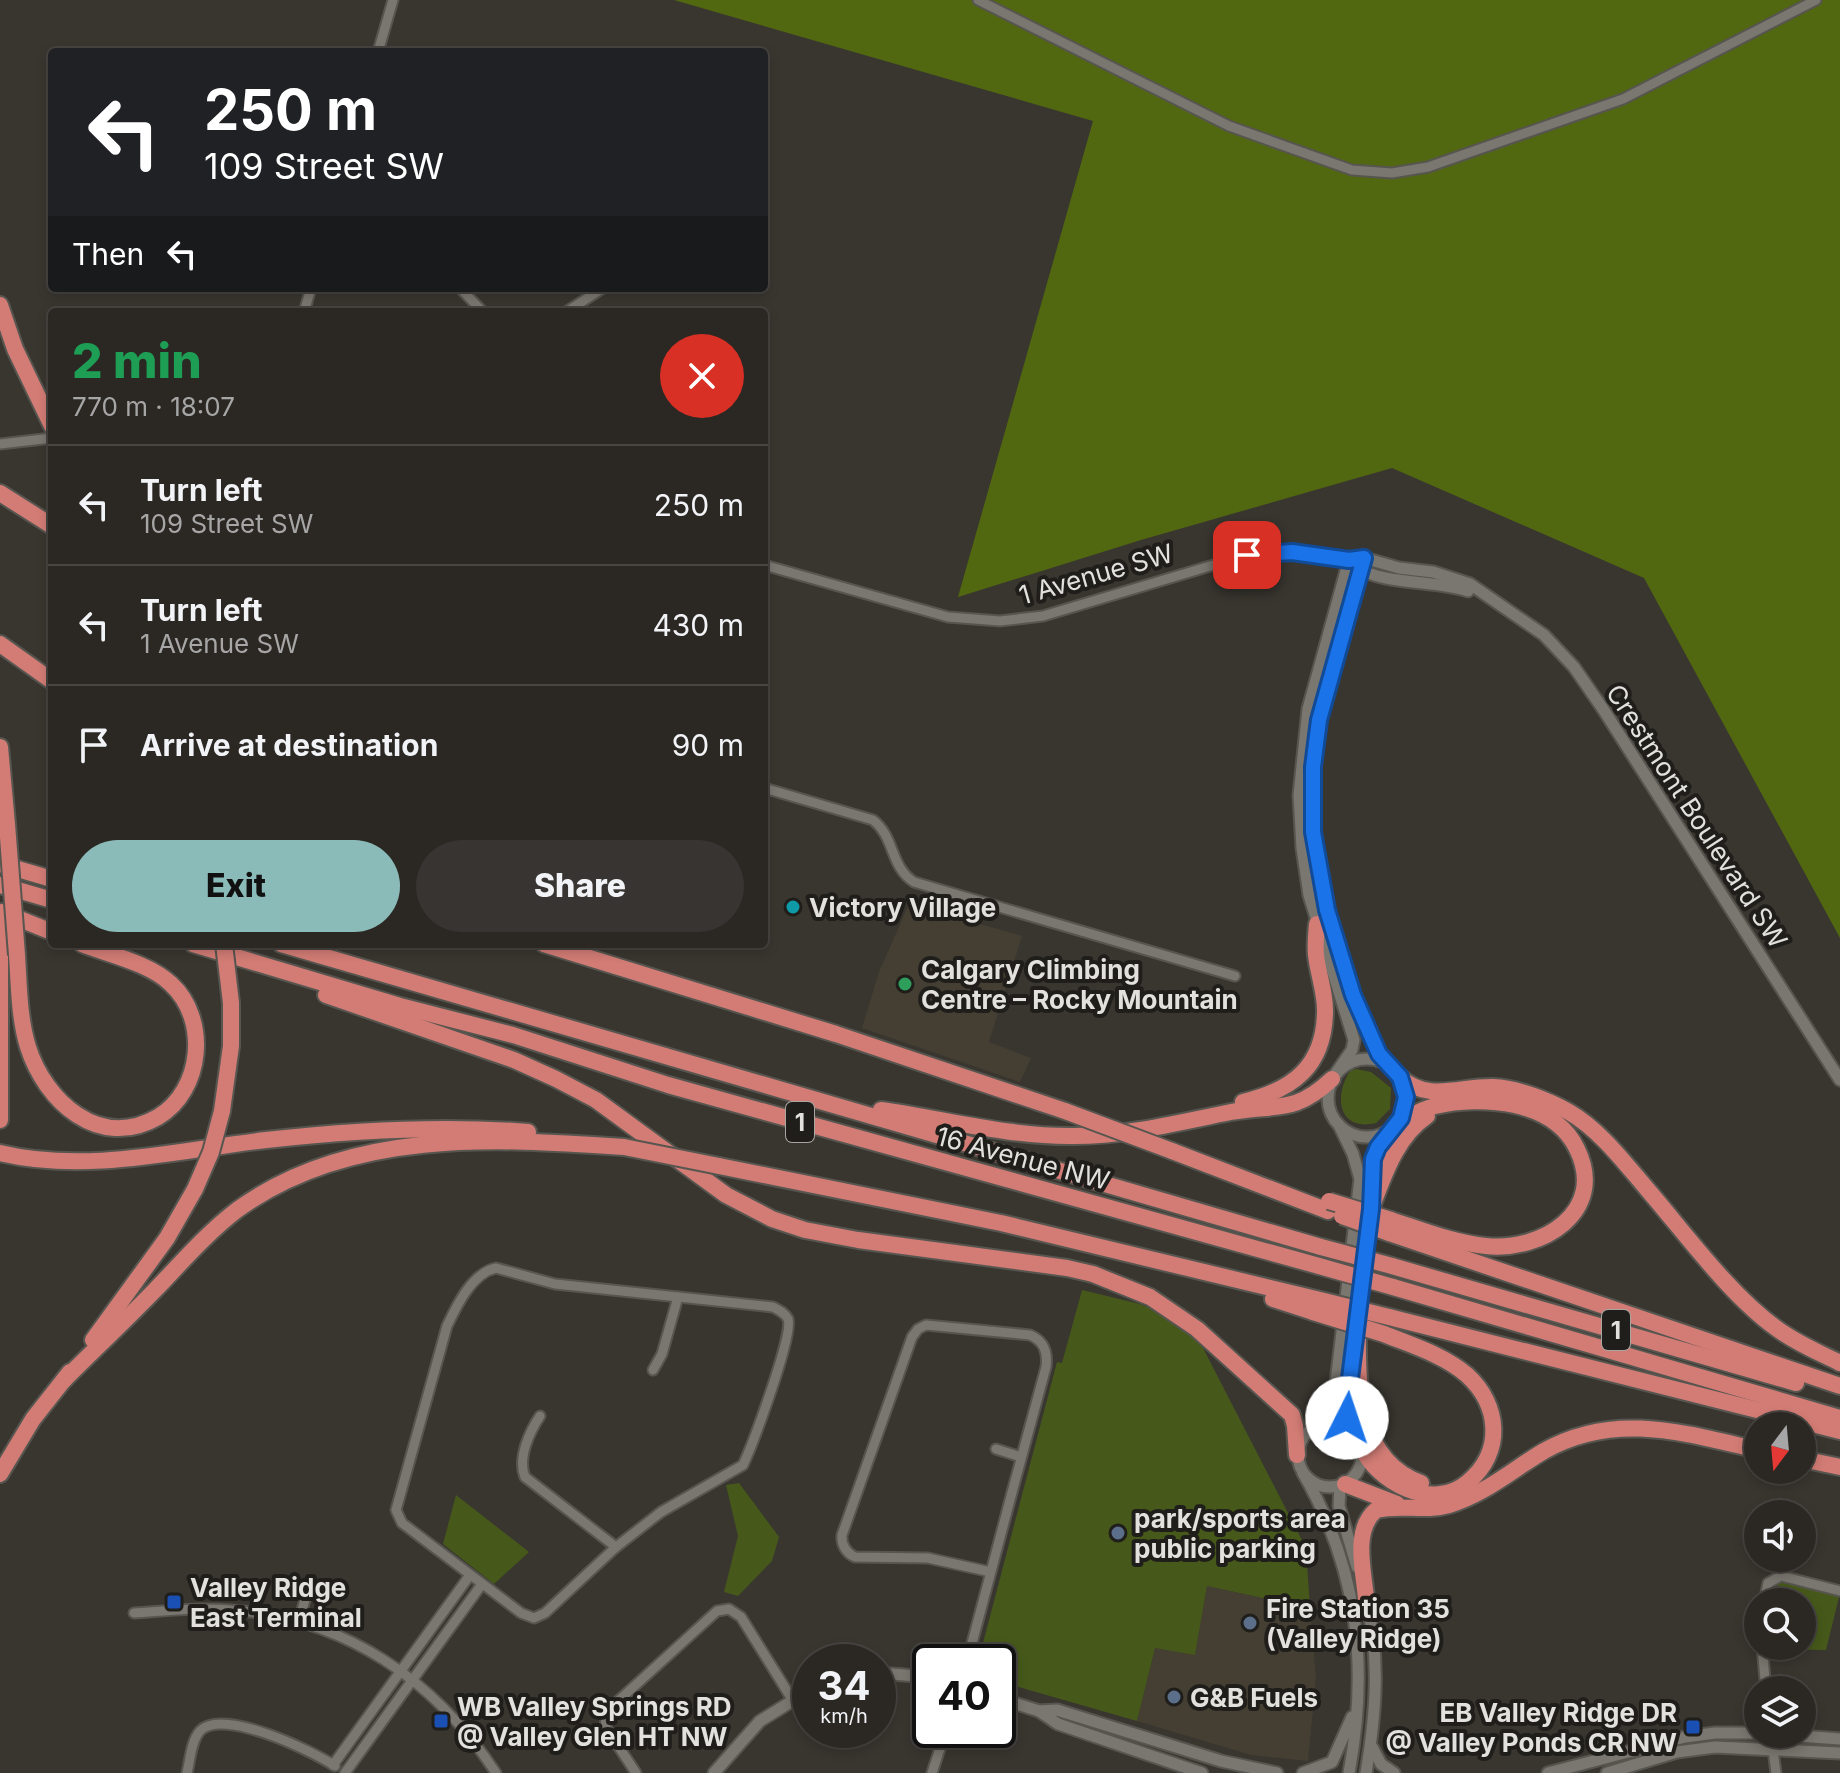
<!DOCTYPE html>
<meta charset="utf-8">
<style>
:root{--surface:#2b2824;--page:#373431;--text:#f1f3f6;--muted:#a6a6a6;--line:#474441;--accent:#8bbbb9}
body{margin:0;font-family:Inter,sans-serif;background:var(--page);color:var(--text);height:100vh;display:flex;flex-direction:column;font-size:30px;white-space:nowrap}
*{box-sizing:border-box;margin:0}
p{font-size:26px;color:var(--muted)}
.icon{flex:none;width:44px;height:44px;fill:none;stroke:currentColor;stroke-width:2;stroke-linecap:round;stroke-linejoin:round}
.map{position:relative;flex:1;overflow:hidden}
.details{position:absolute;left:48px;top:308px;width:720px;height:640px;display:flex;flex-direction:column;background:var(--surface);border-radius:8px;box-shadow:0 4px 12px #0003,0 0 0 2px var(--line)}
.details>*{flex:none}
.hud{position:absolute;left:48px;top:48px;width:720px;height:244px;border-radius:8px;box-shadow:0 4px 12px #0003,0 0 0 2px var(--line);background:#202124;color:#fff;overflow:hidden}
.needle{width:52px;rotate:196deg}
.buttons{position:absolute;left:1744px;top:1412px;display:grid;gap:16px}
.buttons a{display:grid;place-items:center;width:72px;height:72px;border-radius:50%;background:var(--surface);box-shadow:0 4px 12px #0003,0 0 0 2px var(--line);font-size:40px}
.speed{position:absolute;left:792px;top:1644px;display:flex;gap:16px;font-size:40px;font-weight:700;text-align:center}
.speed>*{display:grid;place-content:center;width:104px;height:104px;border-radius:50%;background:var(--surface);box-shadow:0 4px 12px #0003,0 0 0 2px var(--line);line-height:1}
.speed small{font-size:20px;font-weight:400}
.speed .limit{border:4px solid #111;border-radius:12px;background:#fff;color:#111}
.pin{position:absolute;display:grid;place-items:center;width:68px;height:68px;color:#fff;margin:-34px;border-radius:16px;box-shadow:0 4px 12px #0006}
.me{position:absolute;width:88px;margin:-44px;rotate:4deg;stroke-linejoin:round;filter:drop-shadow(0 0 6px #0008)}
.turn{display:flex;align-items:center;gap:28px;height:168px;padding:0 24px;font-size:36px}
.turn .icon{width:104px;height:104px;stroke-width:2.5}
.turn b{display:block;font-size:56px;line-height:68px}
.then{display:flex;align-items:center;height:76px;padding:0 24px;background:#0003;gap:16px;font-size:30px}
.round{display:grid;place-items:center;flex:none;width:84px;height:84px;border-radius:42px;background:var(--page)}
.overview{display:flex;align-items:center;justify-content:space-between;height:136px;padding:0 24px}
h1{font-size:48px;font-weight:800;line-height:60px;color:#1e9e55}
.action{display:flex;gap:16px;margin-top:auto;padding:16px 24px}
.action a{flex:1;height:92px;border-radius:48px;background:var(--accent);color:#111;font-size:32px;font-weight:800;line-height:92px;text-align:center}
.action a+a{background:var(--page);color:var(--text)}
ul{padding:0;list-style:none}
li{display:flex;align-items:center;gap:24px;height:120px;padding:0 24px;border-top:2px solid var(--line)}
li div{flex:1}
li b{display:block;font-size:30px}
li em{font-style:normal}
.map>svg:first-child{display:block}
.built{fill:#443f32}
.green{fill:#46591a}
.forest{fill:#516810}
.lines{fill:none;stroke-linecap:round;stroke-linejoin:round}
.minor-casing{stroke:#57554f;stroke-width:13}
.tertiary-casing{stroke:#57554f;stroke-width:15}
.motorway-casing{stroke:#57554f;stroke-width:20}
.minor{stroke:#7a7770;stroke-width:9}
.tertiary{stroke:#7a7770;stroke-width:11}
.motorway{stroke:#d27c75;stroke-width:16}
.motorway-bridge-casing{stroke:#57554f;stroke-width:20;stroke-linecap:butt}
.motorway-bridge{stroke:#d27c75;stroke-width:16}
.route-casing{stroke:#114b97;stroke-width:20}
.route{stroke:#1a73e8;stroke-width:14}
.culture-dot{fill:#0f9aa8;stroke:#1f1e1b;stroke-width:3}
.leisure-dot{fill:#2e9e5b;stroke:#1f1e1b;stroke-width:3}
.service-dot{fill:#5c6f8a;stroke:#1f1e1b;stroke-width:3}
.transit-dot{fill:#1a4fb4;stroke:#1f1e1b;stroke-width:3}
.labels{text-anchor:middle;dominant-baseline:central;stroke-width:8;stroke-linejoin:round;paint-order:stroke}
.shield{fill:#1f1e1b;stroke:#a8a6a3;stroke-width:2}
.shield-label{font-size:24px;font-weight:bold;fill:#e3e1dd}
.street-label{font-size:26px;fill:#e3e1dd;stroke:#1f1e1b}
.poi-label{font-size:26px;font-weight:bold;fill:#e3e1dd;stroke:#1f1e1b;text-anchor:start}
</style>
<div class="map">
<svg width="1840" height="1773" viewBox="0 0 1840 1773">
<rect width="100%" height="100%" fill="#393630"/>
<g class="built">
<polygon points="909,904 1022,936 989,1042 1031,1058 1020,1082 862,1028 879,972"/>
<polygon points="1207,1586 1310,1608 1316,1678 1308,1761 1251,1755 1137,1721 1155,1648 1195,1654"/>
</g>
<g class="green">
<path d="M1356,1069l15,3 20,16 -1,21 -14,14c-37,9 -43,-26 -26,-52z"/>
<polygon points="1082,1290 1140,1304 1176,1319 1202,1346 1306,1548 1310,1608 1207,1586 1195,1655 1155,1648 1137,1721 998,1681 998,1662 978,1662 1057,1362 1062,1363"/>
<polygon points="739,1483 779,1537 772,1561 738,1596 724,1592 738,1536 726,1485"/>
<polygon points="456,1495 529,1552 494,1584 443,1544"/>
<path d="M1785,1581l54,16 -13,53 -56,-1v-3h32v-44h-30c0,-11 2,-16 13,-21z"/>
</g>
<polygon class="forest" points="674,0 1840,0 1840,938 1644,578 1392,468 1141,540 958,597 1093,121"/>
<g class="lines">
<defs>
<g id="minor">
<polyline points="978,0 1229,126 1352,170 1392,173 1428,167 1623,99 1816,0"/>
<polyline points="378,52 393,0"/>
<polyline points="460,288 483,312"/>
<polyline points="304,312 311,288"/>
<polyline points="566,312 603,288"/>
<polyline points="0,444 52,438"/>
<polyline points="764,565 948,617 1000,621 1043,616 1247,555 1292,552 1349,560"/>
<path d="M764,788l109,32c22,17 17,47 41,62l321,94"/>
<path d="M496,1268l59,16 218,23c6,3 12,6 15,12 6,15 -36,127 -45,146l-82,47 -45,35 -71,66 -11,5 -13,-5 -119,-90 -6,-13 51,-184c10,-21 25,-53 49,-58z"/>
<polyline points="653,1370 662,1354 678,1297"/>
<path d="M540,1416c-10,15 -23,42 -15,61l91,70"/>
<polyline points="996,1449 1021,1457"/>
<polyline points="1764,1602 1768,1583 1781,1576 1840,1591"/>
<path d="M134,1613c32,-2 65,-6 97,-3 114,8 204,70 265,163"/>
<polyline points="299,1621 306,1596"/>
<polyline points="1762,1646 1766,1690"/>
<path d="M967,1662c26,-98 52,-197 79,-295 2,-15 -2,-26 -16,-32l-104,-10 -8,4 -6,8 -70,198c-1,9 4,18 13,22l73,1 63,14"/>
<polyline points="1771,1734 1776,1773"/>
<polyline points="333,1765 470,1575"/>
<path d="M187,1773c3,-12 4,-32 13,-42 22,-24 112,20 135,35"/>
<polyline points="345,1773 482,1584"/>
<polyline points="636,1773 605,1726 607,1711 717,1611 729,1609 741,1617 792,1699"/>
<polyline points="932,1773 946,1730"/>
</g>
<g id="tertiary">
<path d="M1364,558c-28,90 -57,179 -51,274 3,44 17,88 30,130 11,36 22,75 47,104"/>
<polyline points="1349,560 1364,558 1399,568 1433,572 1470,584 1544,635 1574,667 1603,709 1840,1080"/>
<path d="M1356,567c27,18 79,13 112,24"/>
<circle cx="1367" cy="1098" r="39"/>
<polyline points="1336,1073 1352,1050 1354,1040 1309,895 1302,848 1299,795 1308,709 1349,560"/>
<polyline points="1373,1194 1375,1152 1392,1128"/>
<polyline points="1357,1317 1370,1219"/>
<path d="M1352,1358c-3,25 -9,49 0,74"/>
<circle cx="1330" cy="1455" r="32"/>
<polyline points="1320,1424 1333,1408 1360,1179 1353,1154 1339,1125"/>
<path d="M1303,1473c55,95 66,193 46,300"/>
<polyline points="1340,1486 1339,1506 1357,1567"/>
<path d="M1365,1595c16,60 11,118 1,178"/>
<polyline points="878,1673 930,1677"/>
<polyline points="998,1698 1039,1711 1058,1724 1202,1773"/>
<polyline points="1039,1711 1057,1710 1221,1761 1277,1773"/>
<polyline points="1773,1734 1840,1739"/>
<polyline points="1372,1747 1381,1764 1394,1773"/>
<polyline points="714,1773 760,1721 810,1690"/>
<polyline points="1303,1773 1332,1762 1352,1717"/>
<polyline points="1548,1773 1685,1737 1715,1733 1758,1733"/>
<polyline points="1607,1773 1677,1752 1715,1747 1840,1753"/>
</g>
<g id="motorway">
<polyline points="0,305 15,349 52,426"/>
<polyline points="0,493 52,526"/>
<polyline points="0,644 52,681"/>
<polyline points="0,747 7,824"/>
<polyline points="0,864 52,879"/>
<polyline points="0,885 52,900"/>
<polyline points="2,912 52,932"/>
<polyline points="0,922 0,1120"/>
<polyline points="193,944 400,1006 513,1035 668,1085 1319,1266"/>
<polyline points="281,944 1321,1247"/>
<polyline points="544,944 836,1034 1065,1111"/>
<path d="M17,955c2,31 2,63 11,92 17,54 71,104 130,70 45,-27 51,-98 13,-133 -22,-21 -61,-29 -89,-40"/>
<polyline points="326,995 514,1060 556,1079 596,1100 726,1195 772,1219 805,1230 858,1240 1067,1268 1093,1274 1150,1297 1197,1329 1292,1415 1295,1426 1297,1455"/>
<path d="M1400,1077c28,26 60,9 93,10 24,1 55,13 76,25 31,18 55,50 78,77 38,44 82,105 129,139 20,15 42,24 64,35"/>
<path d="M1243,1102c50,-12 82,-36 82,-92 0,-19 -7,-36 -9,-55 -1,-10 0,-21 1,-31"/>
<path d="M881,1110c64,9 128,27 193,26 53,0 106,-14 157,-24 46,-8 64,2 101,-33"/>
<polyline points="222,1111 231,1046 231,1003"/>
<polyline points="1172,1151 1328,1211"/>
<path d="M0,1153c87,21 179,-3 266,-13 88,-10 174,-15 262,-8"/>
<polyline points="719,1166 1001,1223 1316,1299"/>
<path d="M1371,1209c13,-34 25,-72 56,-93"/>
<path d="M1391,1220c31,10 63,23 95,26 55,6 122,-34 91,-97 -23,-49 -96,-54 -142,-43 -14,3 -26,11 -39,18"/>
<polyline points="1389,1233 1840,1386"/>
<polyline points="1392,1266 1796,1383"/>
<polyline points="1393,1287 1840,1418"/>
<polyline points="1273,1299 1313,1312"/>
<path d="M1358,1314c0,61 -6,144 63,169"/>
<polyline points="1389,1317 1840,1431"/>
<polyline points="93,1340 167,1238 195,1189"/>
<path d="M64,1380c30,-30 61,-59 91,-90 26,-27 52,-57 82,-80 111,-81 257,-72 387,-63"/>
<path d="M1361,1446c16,37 72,66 107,36 36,-30 32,-77 -1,-107 -23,-20 -56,-30 -83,-41"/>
<polyline points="1802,1459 1840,1467"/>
<polyline points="0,1474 33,1419 70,1372"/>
<polyline points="1345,1484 1397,1504"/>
<path d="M1366,1599c-2,-28 -14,-68 10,-89 24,-6 49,2 73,-5 36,-11 63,-35 95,-54 71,-40 140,-18 214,-1"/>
</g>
</defs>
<use href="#minor" class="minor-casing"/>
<use href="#tertiary" class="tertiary-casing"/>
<use href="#motorway" class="motorway-casing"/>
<use href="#minor" class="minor"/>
<use href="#tertiary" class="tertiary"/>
<use href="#motorway" class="motorway"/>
<defs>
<g id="motorway-bridge">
<polyline points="7,824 17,955"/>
<polyline points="224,944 231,1003"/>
<polyline points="1065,1111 1172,1151"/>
<polyline points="624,1147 719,1166"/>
<polyline points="195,1189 211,1152 222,1111"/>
<polyline points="1329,1201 1391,1220"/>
<polyline points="1342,1216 1389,1233"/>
<polyline points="1321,1247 1392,1266"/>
<polyline points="1319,1266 1393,1287"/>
<polyline points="1316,1299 1389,1317"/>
<polyline points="1313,1312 1384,1334"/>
</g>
</defs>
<use href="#motorway-bridge" class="motorway-bridge-casing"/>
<use href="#motorway-bridge" class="motorway-bridge"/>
</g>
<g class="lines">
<defs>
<polyline id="route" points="1247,555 1292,552 1349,560 1364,558 1319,720 1313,767 1313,832 1327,910 1353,995 1379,1054 1400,1077 1406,1097 1401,1118 1378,1147 1373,1159 1371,1209 1347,1403 1347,1418"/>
</defs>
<use href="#route" class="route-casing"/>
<use href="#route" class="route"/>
</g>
<circle class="culture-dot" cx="793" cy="907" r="8"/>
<circle class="leisure-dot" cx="905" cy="984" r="8"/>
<g class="service-dot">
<circle cx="1118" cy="1533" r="8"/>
<circle cx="1250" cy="1623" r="8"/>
<circle cx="1174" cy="1697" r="8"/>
</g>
<g class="transit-dot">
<rect x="166" y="1594" width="16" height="16" rx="4"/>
<rect x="433" y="1713" width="16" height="16" rx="4"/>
<rect x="1685" y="1719" width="16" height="16" rx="4"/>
</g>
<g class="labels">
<g class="shield">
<rect x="786" y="1102" width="28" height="40" rx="6"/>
<rect x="1602" y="1310" width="28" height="40" rx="6"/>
</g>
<g class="shield-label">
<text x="800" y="1122">1</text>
<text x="1616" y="1330">1</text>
</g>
<g class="street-label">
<text transform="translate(1096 574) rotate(-16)">1 Avenue SW</text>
<text transform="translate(1697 816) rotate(57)">Crestmont Boulevard SW</text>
<text transform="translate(1023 1158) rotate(15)">16 Avenue NW</text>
</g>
<g class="poi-label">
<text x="809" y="907">Victory Village</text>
<text x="921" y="969">Calgary Climbing<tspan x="921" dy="30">Centre – Rocky Mountain</tspan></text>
<text x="1134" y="1518">park/sports area<tspan x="1134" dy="30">public parking</tspan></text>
<text x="190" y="1587">Valley Ridge<tspan x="190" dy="30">East Terminal</tspan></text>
<text x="1266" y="1608">Fire Station 35<tspan x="1266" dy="30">(Valley Ridge)</tspan></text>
<text x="1190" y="1697">G&amp;B Fuels</text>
<text x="457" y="1706">WB Valley Springs RD<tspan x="457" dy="30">@ Valley Glen HT NW</tspan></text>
<text x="1677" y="1712" text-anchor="end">EB Valley Ridge DR<tspan x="1677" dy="30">@ Valley Ponds CR NW</tspan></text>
</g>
</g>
</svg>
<div class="buttons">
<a><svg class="needle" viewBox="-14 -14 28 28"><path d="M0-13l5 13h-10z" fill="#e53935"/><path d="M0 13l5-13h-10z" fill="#a6a6a6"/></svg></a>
<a><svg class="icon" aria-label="sound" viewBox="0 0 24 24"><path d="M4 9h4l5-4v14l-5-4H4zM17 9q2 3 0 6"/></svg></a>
<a><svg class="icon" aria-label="search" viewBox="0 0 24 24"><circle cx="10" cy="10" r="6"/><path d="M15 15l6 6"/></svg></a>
<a><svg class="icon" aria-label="layers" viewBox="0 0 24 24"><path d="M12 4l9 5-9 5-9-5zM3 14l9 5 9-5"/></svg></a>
</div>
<div class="speed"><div>34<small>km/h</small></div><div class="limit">40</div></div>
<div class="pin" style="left:1247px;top:555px;background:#d93025"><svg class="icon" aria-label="arrive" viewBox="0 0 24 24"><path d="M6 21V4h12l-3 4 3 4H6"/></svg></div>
<svg class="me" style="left:1347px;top:1418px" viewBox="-20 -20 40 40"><circle r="19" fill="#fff"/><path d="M0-13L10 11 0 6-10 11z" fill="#1a73e8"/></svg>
<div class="hud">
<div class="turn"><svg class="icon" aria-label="left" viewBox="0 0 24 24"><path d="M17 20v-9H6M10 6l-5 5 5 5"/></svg><div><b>250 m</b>109 Street SW</div></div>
<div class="then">Then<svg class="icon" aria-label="left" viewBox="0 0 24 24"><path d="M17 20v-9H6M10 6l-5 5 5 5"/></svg></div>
</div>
<section class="details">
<div class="overview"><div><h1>2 min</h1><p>770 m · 18:07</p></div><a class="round" style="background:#d93025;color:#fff"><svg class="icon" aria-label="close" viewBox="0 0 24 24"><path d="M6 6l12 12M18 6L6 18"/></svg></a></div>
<ul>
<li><svg class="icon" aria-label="left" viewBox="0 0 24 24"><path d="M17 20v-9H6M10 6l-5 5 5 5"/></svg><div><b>Turn left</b><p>109 Street SW</p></div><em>250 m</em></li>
<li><svg class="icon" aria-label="left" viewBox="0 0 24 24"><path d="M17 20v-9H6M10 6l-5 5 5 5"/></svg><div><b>Turn left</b><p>1 Avenue SW</p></div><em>430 m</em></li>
<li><svg class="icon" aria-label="arrive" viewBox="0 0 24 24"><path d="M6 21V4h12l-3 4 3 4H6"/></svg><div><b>Arrive at destination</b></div><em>90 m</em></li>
</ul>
<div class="action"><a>Exit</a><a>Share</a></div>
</section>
</div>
